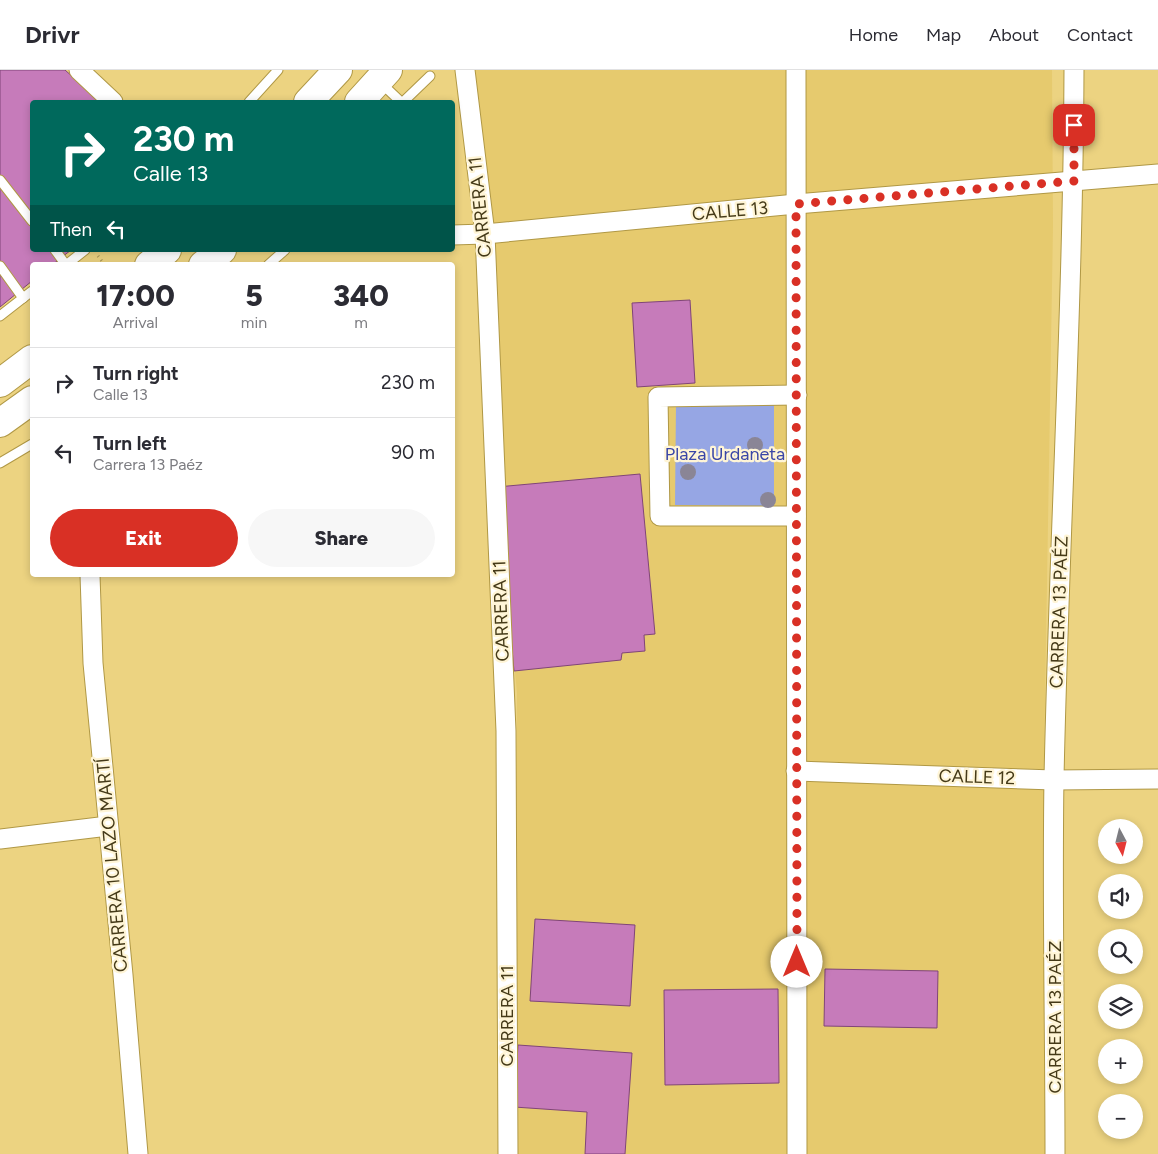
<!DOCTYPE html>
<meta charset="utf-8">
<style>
:root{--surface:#fff;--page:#f7f7f7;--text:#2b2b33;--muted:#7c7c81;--line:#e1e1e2;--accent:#d93025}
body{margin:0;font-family:Figtree,sans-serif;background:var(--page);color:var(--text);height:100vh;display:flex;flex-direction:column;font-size:19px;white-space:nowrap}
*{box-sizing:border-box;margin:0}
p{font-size:16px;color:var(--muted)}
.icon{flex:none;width:28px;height:28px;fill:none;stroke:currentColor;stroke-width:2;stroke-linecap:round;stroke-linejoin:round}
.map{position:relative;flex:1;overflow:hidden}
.drawer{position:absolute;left:30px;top:192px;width:425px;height:315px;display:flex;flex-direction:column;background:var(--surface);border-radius:5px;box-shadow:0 2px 8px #0003}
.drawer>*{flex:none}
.guide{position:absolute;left:30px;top:30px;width:425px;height:152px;border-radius:5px;box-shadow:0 2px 8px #0003;background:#00695c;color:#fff;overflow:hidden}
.needle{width:32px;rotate:173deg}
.tools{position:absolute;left:1098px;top:749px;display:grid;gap:10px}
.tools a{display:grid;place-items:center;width:45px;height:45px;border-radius:50%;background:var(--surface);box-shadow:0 2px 8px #0003;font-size:25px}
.pin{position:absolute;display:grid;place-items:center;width:42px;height:42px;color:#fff;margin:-21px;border-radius:10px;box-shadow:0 2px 8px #0006}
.me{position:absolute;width:55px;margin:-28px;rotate:0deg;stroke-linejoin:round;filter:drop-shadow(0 0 4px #0008)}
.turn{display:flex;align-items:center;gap:18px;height:105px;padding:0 20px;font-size:22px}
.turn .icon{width:65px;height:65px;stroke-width:2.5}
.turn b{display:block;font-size:35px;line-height:42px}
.then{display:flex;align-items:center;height:48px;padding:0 20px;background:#0003;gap:10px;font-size:19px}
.eta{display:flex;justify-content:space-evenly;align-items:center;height:85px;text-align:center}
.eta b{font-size:30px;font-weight:800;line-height:35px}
.action{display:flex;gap:10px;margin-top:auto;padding:10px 20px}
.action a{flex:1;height:58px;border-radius:30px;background:var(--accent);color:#fff;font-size:20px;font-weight:800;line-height:58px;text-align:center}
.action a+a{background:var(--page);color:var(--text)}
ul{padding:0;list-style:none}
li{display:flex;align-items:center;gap:15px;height:70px;padding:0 20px;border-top:1px solid var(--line)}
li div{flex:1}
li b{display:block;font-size:19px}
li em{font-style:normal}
header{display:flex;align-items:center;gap:30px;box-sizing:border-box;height:70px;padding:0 25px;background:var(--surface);border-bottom:1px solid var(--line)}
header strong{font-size:24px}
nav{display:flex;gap:28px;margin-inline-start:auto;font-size:18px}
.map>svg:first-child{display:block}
.built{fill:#e6ca6e}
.green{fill:#96a6e4}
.building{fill:#c67bba;stroke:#804578}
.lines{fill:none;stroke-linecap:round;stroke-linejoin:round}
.service-casing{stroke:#b09845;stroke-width:11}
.minor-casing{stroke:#b09845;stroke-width:21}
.trunk-casing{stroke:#b09845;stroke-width:30}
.path{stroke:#a99557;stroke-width:3;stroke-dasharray:1 4;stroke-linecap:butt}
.service{stroke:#fff;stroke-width:9}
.minor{stroke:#fff;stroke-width:19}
.trunk{stroke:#fff;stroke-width:28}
.tree{fill:#8a8596}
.route{stroke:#d93025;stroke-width:9;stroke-dasharray:0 16.2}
.labels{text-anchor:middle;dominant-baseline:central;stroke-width:4.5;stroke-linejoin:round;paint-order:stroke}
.street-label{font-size:18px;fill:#453a18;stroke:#fff5d6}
.park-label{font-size:18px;fill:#3a46a7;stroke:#fff5d6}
</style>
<header>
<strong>Drivr</strong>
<nav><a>Home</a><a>Map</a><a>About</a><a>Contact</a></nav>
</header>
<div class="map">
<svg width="1158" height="1084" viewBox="0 0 1158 1084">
<rect width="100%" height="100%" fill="#ecd381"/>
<polygon class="built" points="472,0 1052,0 1053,156 1044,692 1050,1084 516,1084 517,623 497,417"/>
<polygon class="green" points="676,333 774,333 774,436 675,435"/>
<g class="building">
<polygon points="0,0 65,0 101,32 32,32 32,180 71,180 52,195 32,195 32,211 0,237"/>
<polygon points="690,230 695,313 637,317 632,233"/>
<polygon points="640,404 655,564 644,565 645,581 622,583 621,590 514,601 497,417"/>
<polygon points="535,849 635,855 630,936 530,931"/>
<polygon points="825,899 938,901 937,958 824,956"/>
<polygon points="778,919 779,1013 665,1015 664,920"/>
<polygon points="518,975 632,983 625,1084 585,1084 587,1042 514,1037"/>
</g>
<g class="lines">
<defs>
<g id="service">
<polyline points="380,12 401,32"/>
<polyline points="249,32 278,0"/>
<polyline points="403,32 430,6"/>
<polyline points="0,110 32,151"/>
<polyline points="55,180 66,195"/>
<polyline points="66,195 85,180"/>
<polyline points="268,195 285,180"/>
<polyline points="0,196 23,228"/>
<polyline points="0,246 32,221"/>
<polyline points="0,393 32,374"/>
</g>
<g id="minor">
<polyline points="79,0 113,32"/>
<polyline points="465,0 485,164 506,661 508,1084"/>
<polyline points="796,0 797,1084"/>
<polyline points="452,165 485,164 796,134 1158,104"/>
<polyline points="796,446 660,446 658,327 797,325"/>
<polyline points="90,505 93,593 123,905 138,1084"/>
<polyline points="796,701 1054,710 1158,709"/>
<polyline points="0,769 108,756"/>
<path d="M1055,1084c0,-125 -3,-251 -1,-376 5,-236 19,-472 20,-708"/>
</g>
<g id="trunk">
<polyline points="308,32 338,0"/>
<polyline points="359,32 388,0"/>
<polyline points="149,195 167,180"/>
<polyline points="203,195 222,180"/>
<polyline points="0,313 32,289"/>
<polyline points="0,353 32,330"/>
</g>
</defs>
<use href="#service" class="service-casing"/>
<use href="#minor" class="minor-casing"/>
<use href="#trunk" class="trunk-casing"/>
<polyline class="path" points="98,186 105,195"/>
<use href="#service" class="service"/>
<use href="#minor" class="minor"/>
<use href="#trunk" class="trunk"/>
</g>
<g class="tree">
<circle cx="755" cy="375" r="8"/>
<circle cx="688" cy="402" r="8"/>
<circle cx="768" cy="430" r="8"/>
</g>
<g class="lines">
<polyline class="route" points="797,892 796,134 1074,111 1074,55"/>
</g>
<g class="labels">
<g class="street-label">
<text transform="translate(480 137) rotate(-96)">CARRERA 11</text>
<text transform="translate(730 141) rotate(-5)">CALLE 13</text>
<text transform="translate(501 541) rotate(-92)">CARRERA 11</text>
<text transform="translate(1059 542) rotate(-88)">CARRERA 13 PAÉZ</text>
<text transform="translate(977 707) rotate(2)">CALLE 12</text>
<text transform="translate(112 795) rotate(-95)">CARRERA 10 LAZO MARTÍ</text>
<text transform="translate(507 946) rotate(-90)">CARRERA 11</text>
<text transform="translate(1055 947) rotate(-90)">CARRERA 13 PAÉZ</text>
</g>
<g class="park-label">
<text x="725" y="384">Plaza Urdaneta</text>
</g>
</g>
</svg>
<div class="tools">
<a><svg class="needle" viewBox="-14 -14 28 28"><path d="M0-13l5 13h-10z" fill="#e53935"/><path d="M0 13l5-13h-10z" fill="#7c7c81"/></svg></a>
<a><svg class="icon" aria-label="sound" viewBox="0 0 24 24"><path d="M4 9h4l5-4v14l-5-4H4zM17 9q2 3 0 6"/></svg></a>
<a><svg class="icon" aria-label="search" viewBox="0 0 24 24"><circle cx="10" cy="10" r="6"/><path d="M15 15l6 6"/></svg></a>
<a><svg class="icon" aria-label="layers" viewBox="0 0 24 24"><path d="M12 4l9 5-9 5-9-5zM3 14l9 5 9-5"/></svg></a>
<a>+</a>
<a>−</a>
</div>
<div class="pin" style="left:1074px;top:55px;background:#d93025"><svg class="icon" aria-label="arrive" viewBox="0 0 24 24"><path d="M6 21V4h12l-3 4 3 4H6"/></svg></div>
<svg class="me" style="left:797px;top:892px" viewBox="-20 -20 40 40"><circle r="19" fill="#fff"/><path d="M0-13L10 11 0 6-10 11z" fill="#d93025"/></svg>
<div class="guide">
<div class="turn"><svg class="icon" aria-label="right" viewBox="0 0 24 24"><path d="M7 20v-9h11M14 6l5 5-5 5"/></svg><div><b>230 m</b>Calle 13</div></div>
<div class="then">Then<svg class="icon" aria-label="left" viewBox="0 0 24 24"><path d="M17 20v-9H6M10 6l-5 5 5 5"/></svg></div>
</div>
<section class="drawer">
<div class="eta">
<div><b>17:00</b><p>Arrival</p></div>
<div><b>5</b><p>min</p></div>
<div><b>340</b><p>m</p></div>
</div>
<ul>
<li><svg class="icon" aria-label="right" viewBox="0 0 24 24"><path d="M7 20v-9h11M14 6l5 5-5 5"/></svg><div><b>Turn right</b><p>Calle 13</p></div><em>230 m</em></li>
<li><svg class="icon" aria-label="left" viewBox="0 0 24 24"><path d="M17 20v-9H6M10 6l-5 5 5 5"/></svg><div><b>Turn left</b><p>Carrera 13 Paéz</p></div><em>90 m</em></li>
</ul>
<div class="action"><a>Exit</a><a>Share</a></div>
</section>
</div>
